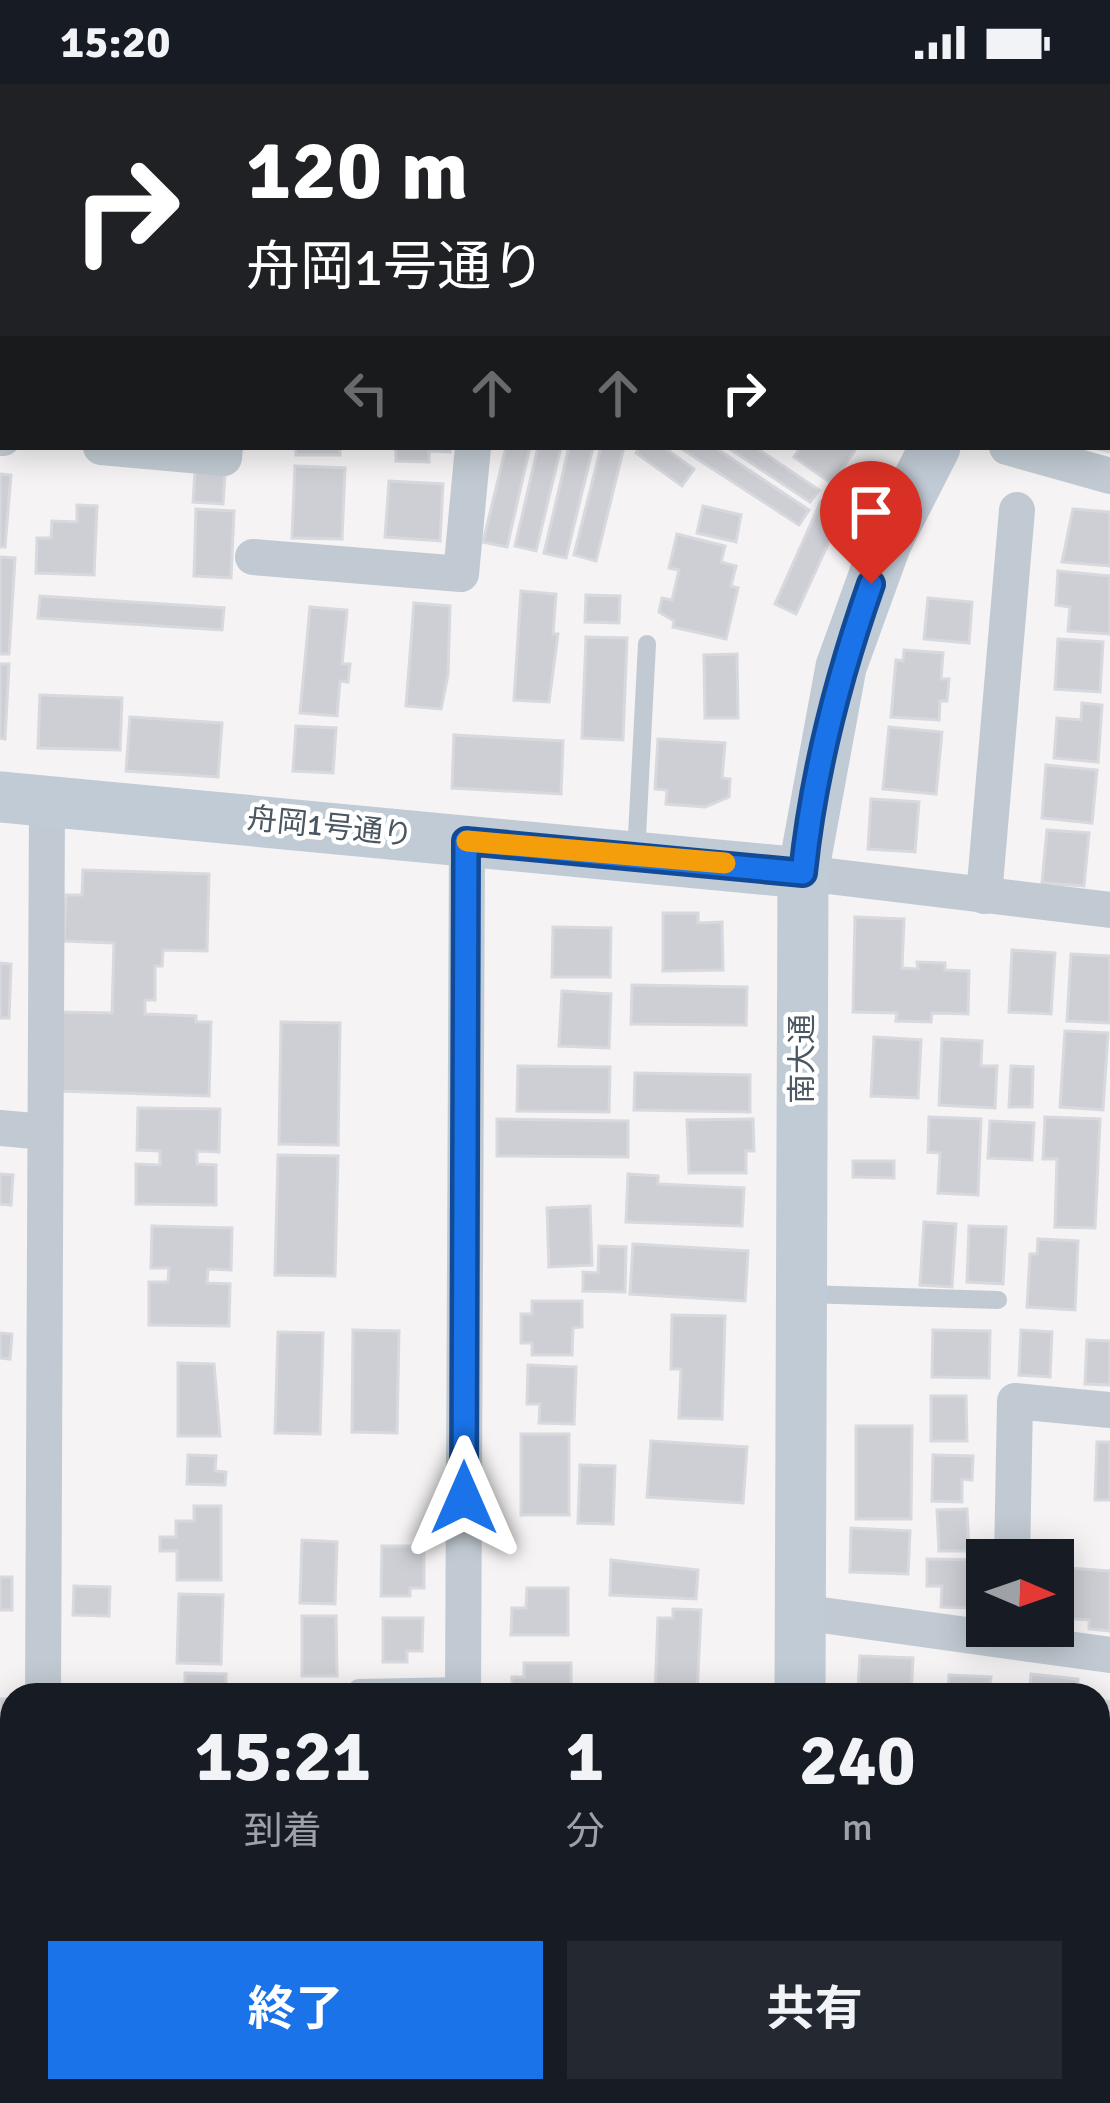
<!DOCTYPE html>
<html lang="ja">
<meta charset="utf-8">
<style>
:root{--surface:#171b24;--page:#242831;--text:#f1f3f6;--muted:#9ea1a6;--accent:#1a73e8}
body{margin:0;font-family:Signika,"Noto Sans JP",sans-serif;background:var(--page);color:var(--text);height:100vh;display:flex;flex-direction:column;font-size:45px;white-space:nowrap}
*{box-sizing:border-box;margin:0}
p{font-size:39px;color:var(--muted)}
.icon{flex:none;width:66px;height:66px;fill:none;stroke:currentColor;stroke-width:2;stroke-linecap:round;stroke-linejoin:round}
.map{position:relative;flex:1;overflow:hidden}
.panel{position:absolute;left:0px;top:1599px;width:1110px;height:420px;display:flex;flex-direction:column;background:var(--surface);border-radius:36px 36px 0 0;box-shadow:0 6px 30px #0003}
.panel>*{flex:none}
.hud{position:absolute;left:0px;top:0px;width:1110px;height:366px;box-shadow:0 6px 30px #0003;background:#202124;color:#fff;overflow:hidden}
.needle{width:78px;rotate:92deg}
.fabs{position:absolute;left:966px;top:1455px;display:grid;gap:24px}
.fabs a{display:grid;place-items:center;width:108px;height:108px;border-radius:0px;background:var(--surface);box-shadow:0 6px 30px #0003;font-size:60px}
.pin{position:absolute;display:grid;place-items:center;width:102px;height:102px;color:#fff;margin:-123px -51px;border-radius:50% 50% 50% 0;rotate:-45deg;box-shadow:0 0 12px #0007}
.pin .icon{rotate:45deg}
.me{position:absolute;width:132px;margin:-66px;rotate:0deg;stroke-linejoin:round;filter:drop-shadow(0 0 9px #0008)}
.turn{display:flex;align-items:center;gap:42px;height:252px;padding:0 48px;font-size:54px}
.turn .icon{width:156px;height:156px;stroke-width:2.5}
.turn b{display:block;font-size:84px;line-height:102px}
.lanes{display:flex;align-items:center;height:114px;padding:0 48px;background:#0003;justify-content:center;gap:60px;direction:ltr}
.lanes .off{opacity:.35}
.eta{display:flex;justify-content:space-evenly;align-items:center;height:204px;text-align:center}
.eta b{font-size:72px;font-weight:700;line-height:84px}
.button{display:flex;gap:24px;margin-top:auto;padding:24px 48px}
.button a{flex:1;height:138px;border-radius:0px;background:var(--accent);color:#fff;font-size:48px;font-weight:700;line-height:138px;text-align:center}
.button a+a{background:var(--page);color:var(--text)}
.status{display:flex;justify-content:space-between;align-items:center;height:84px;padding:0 60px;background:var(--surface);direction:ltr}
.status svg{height:33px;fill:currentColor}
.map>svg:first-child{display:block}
.building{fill:#cdcfd5;stroke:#d7d9de;stroke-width:3}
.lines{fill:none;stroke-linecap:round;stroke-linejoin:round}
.lane{stroke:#c1cad2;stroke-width:18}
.street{stroke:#c1cad2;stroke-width:36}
.secondary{stroke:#c1cbd6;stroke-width:51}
.route-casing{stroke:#114b97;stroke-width:30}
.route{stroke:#1a73e8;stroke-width:21}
.slow{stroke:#f59e0b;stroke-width:21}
.labels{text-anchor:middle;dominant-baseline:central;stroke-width:9;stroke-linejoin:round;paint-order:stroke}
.street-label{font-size:30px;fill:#4a5661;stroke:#fff}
</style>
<div class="status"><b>15:20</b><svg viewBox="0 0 49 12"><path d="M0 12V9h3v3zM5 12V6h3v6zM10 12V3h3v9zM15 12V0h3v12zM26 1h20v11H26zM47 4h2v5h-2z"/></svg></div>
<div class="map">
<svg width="1110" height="2019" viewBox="0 0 1110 2019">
<rect width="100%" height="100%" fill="#f5f3f3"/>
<g class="building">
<polygon points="856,0 932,0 935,3 860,3"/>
<polygon points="1002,0 1095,0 1098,3 1000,3"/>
<polygon points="1107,279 1110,280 1110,368 1091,363 1107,363"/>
<rect x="296" y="363" width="44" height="8"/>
<polygon points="396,363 451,363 450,368 429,367 429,378 396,377"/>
<polygon points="506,363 530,363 507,463 483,458"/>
<polygon points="538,363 561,363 536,467 515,462"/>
<polygon points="569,363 593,363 566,474 544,469"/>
<polygon points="601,363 624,363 596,477 574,471"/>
<polygon points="640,363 663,363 694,385 682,402 636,369"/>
<polygon points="679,363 714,363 809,426 799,441"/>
<polygon points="727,363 755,363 819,406 810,418"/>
<polygon points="801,363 857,363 832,400 794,373"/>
<polygon points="295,382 345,384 342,455 292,454"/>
<polygon points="195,388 225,390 223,420 193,418"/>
<polygon points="0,390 11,391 5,463 0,463"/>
<polygon points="389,397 443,400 440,457 385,453"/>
<polygon points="821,417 843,427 796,530 775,520"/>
<polygon points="77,421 97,422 94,491 36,489 37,454 51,454 52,437 77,438"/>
<polygon points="703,422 741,431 736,458 697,449"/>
<polygon points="196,425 234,427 231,494 194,492"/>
<polygon points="1073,425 1110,428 1110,482 1062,478"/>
<polygon points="677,450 725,462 721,478 736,482 731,502 738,504 726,555 673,543 674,537 659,528 662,514 672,516 679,486 669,484"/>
<polygon points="0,473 15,474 9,570 0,570"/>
<polygon points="1058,487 1110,492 1110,550 1068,547 1070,523 1056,521"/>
<polygon points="521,507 556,510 553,550 558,550 549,618 514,616"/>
<polygon points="586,511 620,512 619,539 585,538"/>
<polygon points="40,512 224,524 222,546 38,534"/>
<polygon points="928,514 972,518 969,559 924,555"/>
<polygon points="414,519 450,522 448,591 441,625 406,622"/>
<polygon points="310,523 347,526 342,580 350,580 348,598 340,597 337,632 300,629"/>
<polygon points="586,553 627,554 623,656 582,654"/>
<polygon points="1058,555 1103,558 1100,608 1055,605"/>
<polygon points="904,566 943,569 941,595 949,595 947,617 940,617 939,636 891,633 896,576 903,577"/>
<polygon points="737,570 738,634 705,634 704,571"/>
<polygon points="0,580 9,580 5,655 0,654"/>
<polygon points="40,611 122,614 120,666 38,664"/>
<polygon points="1082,619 1102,621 1098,678 1054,674 1057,634 1081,636"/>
<polygon points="130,633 222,639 218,693 126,687"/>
<polygon points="296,642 336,644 333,689 293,687"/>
<polygon points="889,643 942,648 936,710 883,705"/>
<polygon points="454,651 563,657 561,710 452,704"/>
<polygon points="658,655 725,659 722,694 730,695 729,713 705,723 666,720 667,706 655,705"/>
<polygon points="1046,681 1097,686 1092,739 1042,734"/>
<polygon points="871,715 919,718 915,768 868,765"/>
<polygon points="1047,746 1089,749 1084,802 1042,799"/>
<polygon points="83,786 209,790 207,867 163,866 162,882 155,882 155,916 145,916 145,930 196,932 196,938 211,938 209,1012 59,1007 61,928 112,929 114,859 64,857 66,811 82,811"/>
<polygon points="663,829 698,829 698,839 722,838 723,886 663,887"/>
<polygon points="855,833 904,835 902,884 918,885 917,878 945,879 945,886 969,887 968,930 932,929 931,938 896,937 897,929 853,928"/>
<polygon points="553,843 611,844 610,893 552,893"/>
<polygon points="1012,866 1055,869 1051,930 1009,928"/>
<polygon points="1071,870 1110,872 1110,939 1067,937"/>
<polygon points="0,879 11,880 9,934 0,934"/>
<polygon points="632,901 747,903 746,941 631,940"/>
<polygon points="562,907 611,910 609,964 559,962"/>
<polygon points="281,938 340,939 338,1061 279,1060"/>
<polygon points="1065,947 1108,949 1103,1026 1060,1023"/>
<polygon points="874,953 921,956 918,1014 871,1012"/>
<polygon points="942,955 982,957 981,982 997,982 995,1024 939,1021"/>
<polygon points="518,982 610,983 609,1028 517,1027"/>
<polygon points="1011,982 1033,983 1032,1023 1009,1023"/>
<polygon points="635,989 750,991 750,1028 634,1026"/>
<polygon points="138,1024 220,1025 219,1068 197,1067 197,1080 216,1081 216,1121 136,1120 136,1080 160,1081 160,1067 137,1066"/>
<polygon points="929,1033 981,1035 978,1111 938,1109 940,1069 928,1068"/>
<polygon points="1045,1033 1100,1035 1095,1144 1055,1143 1057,1075 1043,1075"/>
<polygon points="497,1035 628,1037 628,1073 497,1072"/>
<polygon points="753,1035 754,1067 746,1067 746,1089 689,1089 687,1036"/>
<polygon points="990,1037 1034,1039 1032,1076 988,1074"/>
<polygon points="278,1071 338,1072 335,1192 275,1191"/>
<polygon points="853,1077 894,1077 894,1094 853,1093"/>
<polygon points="0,1090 13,1091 11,1121 0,1120"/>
<polygon points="628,1090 658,1092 658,1100 744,1104 742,1142 626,1138"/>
<polygon points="590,1122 592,1181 549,1183 547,1124"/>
<polygon points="924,1138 956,1140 952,1203 920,1201"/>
<polygon points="152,1142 232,1144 231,1186 208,1185 207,1199 230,1200 229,1242 149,1241 149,1198 168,1198 169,1184 151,1184"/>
<polygon points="969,1142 1006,1143 1003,1200 967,1198"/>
<polygon points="1038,1155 1078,1157 1075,1226 1027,1223 1030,1170 1037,1170"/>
<polygon points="633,1160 748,1167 745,1217 630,1210"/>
<polygon points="599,1162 626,1163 625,1208 583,1207 583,1188 598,1189"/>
<polygon points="532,1217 582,1217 582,1243 573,1244 572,1271 532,1271 532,1259 521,1259 521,1230 532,1230"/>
<polygon points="672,1231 725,1232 722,1335 679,1334 681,1285 671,1285"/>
<polygon points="353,1246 399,1247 397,1349 352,1348"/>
<polygon points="933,1246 990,1247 989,1294 932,1293"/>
<polygon points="1021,1246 1052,1248 1050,1293 1019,1291"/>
<polygon points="278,1248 323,1249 320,1350 275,1349"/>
<polygon points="0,1249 12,1250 10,1275 0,1274"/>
<polygon points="1087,1256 1110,1257 1110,1301 1085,1300"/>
<polygon points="178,1279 214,1280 220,1352 178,1352"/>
<polygon points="528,1281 576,1283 574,1340 539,1339 540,1320 527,1320"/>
<polygon points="931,1312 966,1312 967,1357 931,1357"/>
<polygon points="856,1342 912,1342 911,1435 856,1435"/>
<rect x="521" y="1350" width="48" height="81"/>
<polygon points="651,1357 747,1363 743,1419 647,1413"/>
<polygon points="1097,1358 1110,1358 1110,1416 1095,1416"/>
<polygon points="188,1371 216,1372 215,1387 226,1388 225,1401 187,1400"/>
<polygon points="933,1371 973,1372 972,1396 962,1395 962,1418 932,1417"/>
<polygon points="580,1381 615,1382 613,1440 578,1439"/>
<polygon points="194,1422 221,1422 221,1496 177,1496 177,1467 160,1467 160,1453 176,1453 176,1437 194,1437"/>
<polygon points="967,1425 969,1467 939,1467 937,1426"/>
<polygon points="851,1444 910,1447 908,1490 850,1488"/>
<polygon points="302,1456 337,1458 335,1520 300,1519"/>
<polygon points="382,1462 424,1462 424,1504 410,1504 410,1512 381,1512"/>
<polygon points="927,1475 981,1476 987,1517 972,1517 971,1524 941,1523 942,1502 927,1502"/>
<polygon points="611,1476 698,1486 696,1515 610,1511"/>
<polygon points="1053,1483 1110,1487 1110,1547 1089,1545 1089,1536 1053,1533"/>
<rect x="0" y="1493" width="12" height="33"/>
<polygon points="74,1502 110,1503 109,1532 73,1531"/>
<polygon points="527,1504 568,1504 568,1551 511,1551 512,1524 526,1524"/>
<polygon points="179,1510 223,1511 221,1580 177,1579"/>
<polygon points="673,1525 701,1526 697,1611 655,1611 658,1534 673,1534"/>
<polygon points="302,1532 336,1532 337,1592 302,1592"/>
<polygon points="383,1534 423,1534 422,1567 407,1567 407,1578 383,1578"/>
<polygon points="860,1572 913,1574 911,1611 858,1607"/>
<polygon points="524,1579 571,1579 571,1611 512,1611 512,1593 524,1593"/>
<polygon points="185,1589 226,1590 226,1611 185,1611"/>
<polygon points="1031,1590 1078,1595 1077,1611 1029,1611"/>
<polygon points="949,1591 991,1593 989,1611 948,1611"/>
<polygon points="106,1601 141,1602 141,1611 106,1611"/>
<rect x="271" y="1606" width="58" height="5"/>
<polygon points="0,1615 8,1615 6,1689 0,1689"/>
<polygon points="1106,1617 1110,1618 1110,1667 1102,1666"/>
<polygon points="1098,1883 1110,1884 1110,1948 1098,1947"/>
<polygon points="0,1930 12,1931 12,1993 0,1993"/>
<rect x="132" y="2007" width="98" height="12"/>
<rect x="283" y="2007" width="43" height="12"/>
<polygon points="419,2007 624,2007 624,2019 418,2019"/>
<polygon points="695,2007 744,2007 743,2019 694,2019"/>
</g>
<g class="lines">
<g class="lane">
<polyline points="636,771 647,560"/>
<polyline points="805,1210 998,1216"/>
<polyline points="358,1604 463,1602"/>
</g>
<g class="street">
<polyline points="418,0 422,3"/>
<polyline points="787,0 791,3"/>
<polyline points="133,3 135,0"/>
<polyline points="709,3 711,0"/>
<polyline points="0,155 3,152"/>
<polyline points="0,354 3,354"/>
<polyline points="101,363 224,374 225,363"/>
<polyline points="1007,363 1110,392"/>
<polyline points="253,473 461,490 473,363"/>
<polyline points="803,789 1110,826"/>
<polyline points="984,812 1017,426"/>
<polyline points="0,1044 45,1048"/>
<polyline points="1012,1476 1015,1317 1110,1326"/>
<polyline points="800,1528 1110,1571"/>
<polyline points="43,1611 47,718"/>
<polyline points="463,1611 467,757"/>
<polyline points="0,1729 12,1730"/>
</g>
<g class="secondary">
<polyline points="1107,130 1110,127"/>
<polyline points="0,713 803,789"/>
<polyline points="800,1611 803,789 841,583 886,459 935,363"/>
<polyline points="797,2007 798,2019"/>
</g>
</g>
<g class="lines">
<defs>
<path id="route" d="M464,1414l2,-657 337,32c10,-99 35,-195 68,-289"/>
</defs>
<use href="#route" class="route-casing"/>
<use href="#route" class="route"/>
<polyline class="slow" points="467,757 725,779"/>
</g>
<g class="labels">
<g class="street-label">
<text transform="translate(330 743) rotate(6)">舟岡1号通り</text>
<text transform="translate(802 975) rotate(-90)">南大通</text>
</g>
</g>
</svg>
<div class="fabs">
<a><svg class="needle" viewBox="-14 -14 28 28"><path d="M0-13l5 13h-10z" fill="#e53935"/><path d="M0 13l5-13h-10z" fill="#9ea1a6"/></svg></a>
</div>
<div class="pin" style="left:871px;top:500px;background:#d93025"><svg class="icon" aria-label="arrive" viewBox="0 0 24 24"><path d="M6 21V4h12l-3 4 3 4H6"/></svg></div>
<svg class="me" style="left:464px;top:1414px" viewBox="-20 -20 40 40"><path d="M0-17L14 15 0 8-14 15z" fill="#1a73e8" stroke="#fff" stroke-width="4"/></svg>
<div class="hud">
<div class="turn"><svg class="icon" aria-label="right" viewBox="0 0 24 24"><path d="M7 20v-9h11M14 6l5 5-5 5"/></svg><div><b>120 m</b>舟岡1号通り</div></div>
<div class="lanes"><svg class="icon off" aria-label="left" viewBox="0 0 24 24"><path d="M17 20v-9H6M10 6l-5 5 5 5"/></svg><svg class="icon off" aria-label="ahead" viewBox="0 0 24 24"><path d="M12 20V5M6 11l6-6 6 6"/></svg><svg class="icon off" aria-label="ahead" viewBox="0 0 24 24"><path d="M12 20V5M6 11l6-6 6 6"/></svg><svg class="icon" aria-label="right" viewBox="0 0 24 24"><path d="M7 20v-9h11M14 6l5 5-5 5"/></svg></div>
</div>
<section class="panel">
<div class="eta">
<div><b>15:21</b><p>到着</p></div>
<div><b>1</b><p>分</p></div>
<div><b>240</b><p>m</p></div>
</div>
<div class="button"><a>終了</a><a>共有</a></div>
</section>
</div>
